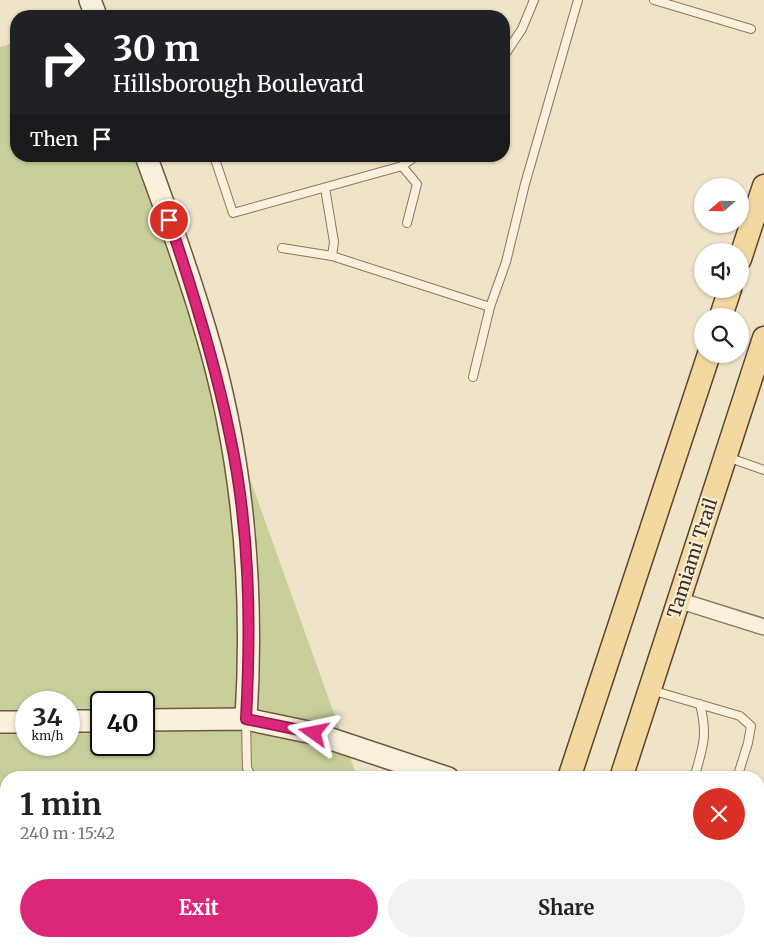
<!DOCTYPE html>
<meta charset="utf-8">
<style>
:root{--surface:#fff;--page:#f2f2f2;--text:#222;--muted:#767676;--accent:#db2777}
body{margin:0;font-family:Merriweather,serif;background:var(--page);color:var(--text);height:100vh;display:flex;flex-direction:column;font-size:19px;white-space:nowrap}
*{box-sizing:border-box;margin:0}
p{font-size:16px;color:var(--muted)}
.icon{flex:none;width:28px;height:28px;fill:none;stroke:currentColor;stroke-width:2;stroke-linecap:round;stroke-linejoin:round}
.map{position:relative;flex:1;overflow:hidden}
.side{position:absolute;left:0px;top:771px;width:765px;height:176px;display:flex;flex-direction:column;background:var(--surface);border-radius:20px 20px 0 0;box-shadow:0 1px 4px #0004}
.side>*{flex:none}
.top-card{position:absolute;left:10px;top:10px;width:500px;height:152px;border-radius:20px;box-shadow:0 1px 4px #0004;background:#202124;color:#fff;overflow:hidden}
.needle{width:32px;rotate:250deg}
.fabs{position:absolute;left:694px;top:178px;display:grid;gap:10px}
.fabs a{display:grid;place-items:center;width:55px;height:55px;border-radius:50%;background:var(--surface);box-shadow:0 1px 4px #0004;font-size:25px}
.speed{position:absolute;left:15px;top:691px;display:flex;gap:10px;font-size:25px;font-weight:700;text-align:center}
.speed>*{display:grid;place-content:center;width:65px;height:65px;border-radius:50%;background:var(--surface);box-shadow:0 1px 4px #0004;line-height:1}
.speed small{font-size:12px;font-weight:400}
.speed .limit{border:2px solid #111;border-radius:8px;background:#fff;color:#111}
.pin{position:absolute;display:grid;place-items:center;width:42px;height:42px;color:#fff;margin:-21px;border:2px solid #fff;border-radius:50%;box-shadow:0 1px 5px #0007}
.me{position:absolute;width:55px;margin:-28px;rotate:282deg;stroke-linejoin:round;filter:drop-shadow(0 0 4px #0008)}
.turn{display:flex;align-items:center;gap:18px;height:105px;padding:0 20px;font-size:22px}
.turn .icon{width:65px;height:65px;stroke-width:2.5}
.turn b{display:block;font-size:35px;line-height:42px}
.then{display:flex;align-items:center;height:48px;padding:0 20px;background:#0003;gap:10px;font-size:19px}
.round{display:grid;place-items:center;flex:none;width:52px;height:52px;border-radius:26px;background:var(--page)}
.headline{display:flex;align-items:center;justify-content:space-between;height:85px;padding:0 20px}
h1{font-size:30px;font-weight:700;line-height:38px}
.action{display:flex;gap:10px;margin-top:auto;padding:10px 20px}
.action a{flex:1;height:58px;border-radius:30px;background:var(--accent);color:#fff;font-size:20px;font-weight:700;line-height:58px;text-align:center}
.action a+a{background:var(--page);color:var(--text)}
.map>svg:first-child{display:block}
.green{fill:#c9cf9b}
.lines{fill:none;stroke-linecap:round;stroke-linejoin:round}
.lane-casing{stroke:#8d765c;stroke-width:10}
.street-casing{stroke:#8d765c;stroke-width:18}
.secondary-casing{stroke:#6f573f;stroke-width:24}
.primary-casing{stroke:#5b4430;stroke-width:25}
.lane{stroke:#faf1dc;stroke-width:8}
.street{stroke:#faf1dc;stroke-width:15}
.secondary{stroke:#faf1dc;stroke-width:21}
.primary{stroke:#f3d9a0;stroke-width:22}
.route-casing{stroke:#8e194d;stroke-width:12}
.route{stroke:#db2777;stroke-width:9}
.labels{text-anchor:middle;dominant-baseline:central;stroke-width:4.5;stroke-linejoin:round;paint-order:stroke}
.street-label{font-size:18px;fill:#3d2e20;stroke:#f7eed8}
</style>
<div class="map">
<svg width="764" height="947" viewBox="0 0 764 947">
<rect width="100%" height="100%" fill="#f0e4c8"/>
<g class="green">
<polygon points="16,42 16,156 134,156 196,333 221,439 235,541 239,609 237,711 144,711 144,702 101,702 101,712 69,712 69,702 26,702 26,713 0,714 0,47"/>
<polygon points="244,462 341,733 256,712 259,661 258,607"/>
<polygon points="144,728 244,728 310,742 349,754 357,777 6,778 6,941 416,941 418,947 0,947 0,731 26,731 26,745 69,745 69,730 101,729 101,745 144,745"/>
</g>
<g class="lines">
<defs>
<g id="lane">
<polyline points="654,0 751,29"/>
<polyline points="504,56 522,29 534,0"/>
<polyline points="214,156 233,213 402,166 416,156"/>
<polyline points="402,166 417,184 407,223"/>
<polyline points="282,248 332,256 334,242 325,188"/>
<polyline points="332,256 490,307 506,262 525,184 578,0"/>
<polyline points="473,377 490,307"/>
<polyline points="727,457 764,470"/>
<polyline points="651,690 740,716 751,726 748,743 737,778"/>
<polyline points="246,721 247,768 252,778"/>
<path d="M694,778c9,-31 14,-42 6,-74"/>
<polyline points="755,941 764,945"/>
<polyline points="342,947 344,941"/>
<polyline points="421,947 423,941"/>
<polyline points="643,947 645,941"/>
<polyline points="696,947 707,941"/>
</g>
<polyline id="street" points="678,600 764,627"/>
<g id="secondary">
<polyline points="90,0 96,16"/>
<path d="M146,156c21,57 42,115 59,173 38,126 49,260 41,390"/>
<polyline points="144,720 246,719 313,733 448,778"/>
<polyline points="69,721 101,721"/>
<polyline points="0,722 26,722"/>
<polyline points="759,878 764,880"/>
</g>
<g id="primary">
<polyline points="740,259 764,186"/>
<polyline points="721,316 730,289"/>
<polyline points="569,778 709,354"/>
<polyline points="621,778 764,338"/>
<polyline points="514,947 516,941"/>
<polyline points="565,947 567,941"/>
</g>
</defs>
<use href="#lane" class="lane-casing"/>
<use href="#street" class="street-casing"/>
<use href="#secondary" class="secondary-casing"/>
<use href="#primary" class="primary-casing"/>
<use href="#lane" class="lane"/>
<use href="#street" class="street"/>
<use href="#secondary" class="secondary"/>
<use href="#primary" class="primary"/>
</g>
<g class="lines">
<defs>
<path id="route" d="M169,220c24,71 46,142 61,216 20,93 21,189 16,283l68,14"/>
</defs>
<use href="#route" class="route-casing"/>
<use href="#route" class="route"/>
</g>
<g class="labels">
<g class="street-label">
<text transform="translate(692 558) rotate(-72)">Tamiami Trail</text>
</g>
</g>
</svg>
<div class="fabs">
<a><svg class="needle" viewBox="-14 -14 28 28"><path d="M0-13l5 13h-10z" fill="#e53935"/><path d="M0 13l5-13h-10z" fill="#767676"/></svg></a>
<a><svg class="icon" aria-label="sound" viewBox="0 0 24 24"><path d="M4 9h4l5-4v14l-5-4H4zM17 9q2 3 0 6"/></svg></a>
<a><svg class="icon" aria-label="search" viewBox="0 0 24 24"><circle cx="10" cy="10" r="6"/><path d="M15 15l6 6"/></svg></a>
</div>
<div class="speed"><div>34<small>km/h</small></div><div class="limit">40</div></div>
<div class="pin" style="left:169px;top:220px;background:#d93025"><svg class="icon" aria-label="arrive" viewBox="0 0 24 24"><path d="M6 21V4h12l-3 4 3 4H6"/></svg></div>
<svg class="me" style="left:314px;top:733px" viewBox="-20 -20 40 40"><path d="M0-17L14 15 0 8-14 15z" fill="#db2777" stroke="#fff" stroke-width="4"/></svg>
<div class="top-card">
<div class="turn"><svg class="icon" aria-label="right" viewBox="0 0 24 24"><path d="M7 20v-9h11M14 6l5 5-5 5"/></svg><div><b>30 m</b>Hillsborough Boulevard</div></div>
<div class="then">Then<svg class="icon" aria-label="arrive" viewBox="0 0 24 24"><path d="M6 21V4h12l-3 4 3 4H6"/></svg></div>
</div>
<section class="side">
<div class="headline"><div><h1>1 min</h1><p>240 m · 15:42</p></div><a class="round" style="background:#d93025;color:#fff"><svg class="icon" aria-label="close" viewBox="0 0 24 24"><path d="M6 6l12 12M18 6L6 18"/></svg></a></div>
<div class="action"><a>Exit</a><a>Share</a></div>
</section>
</div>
